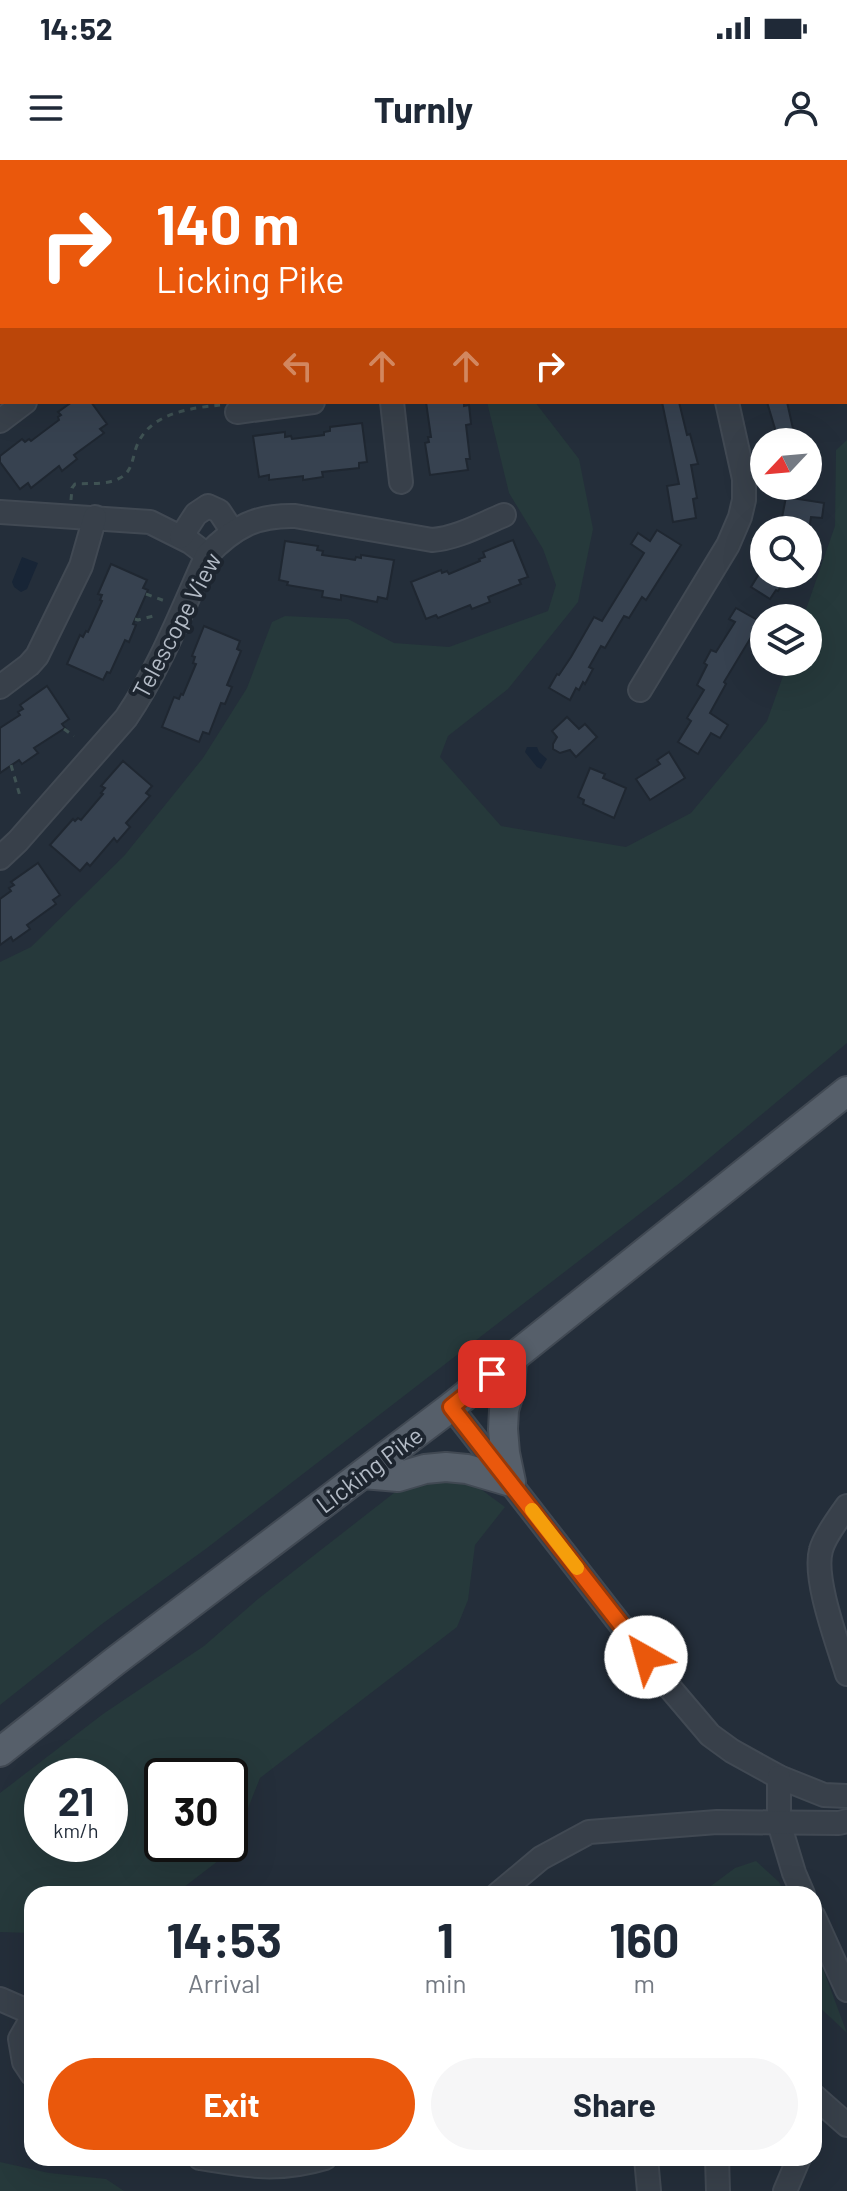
<!DOCTYPE html>
<style>
:root{--surface:#fff;--page:#f6f6f7;--text:#1f2937;--muted:#747a83;--accent:#ea580c}
body{margin:0;font-family:Barlow,sans-serif;background:var(--page);color:var(--text);height:100vh;display:flex;flex-direction:column;font-size:30px;white-space:nowrap}
*{box-sizing:border-box;margin:0}
p{font-size:26px;color:var(--muted)}
.icon{flex:none;width:44px;height:44px;fill:none;stroke:currentColor;stroke-width:2;stroke-linecap:round;stroke-linejoin:round}
.map{position:relative;flex:1;overflow:hidden}
.details{position:absolute;left:24px;top:1726px;width:798px;height:280px;display:flex;flex-direction:column;background:var(--surface);border-radius:24px;box-shadow:0 8px 32px #0002}
.details>*{flex:none}
.top-card{position:absolute;left:0px;top:0px;width:848px;height:244px;box-shadow:0 8px 32px #0002;background:#ea580c;color:#fff;overflow:hidden}
.needle{width:52px;rotate:244deg}
.fabs{position:absolute;left:750px;top:268px;display:grid;gap:16px}
.fabs a{display:grid;place-items:center;width:72px;height:72px;border-radius:50%;background:var(--surface);box-shadow:0 8px 32px #0002;font-size:40px}
.speed{position:absolute;left:24px;top:1598px;display:flex;gap:16px;font-size:40px;font-weight:700;text-align:center}
.speed>*{display:grid;place-content:center;width:104px;height:104px;border-radius:50%;background:var(--surface);box-shadow:0 8px 32px #0002;line-height:1}
.speed small{font-size:20px;font-weight:400}
.speed .limit{border:4px solid #111;border-radius:12px;background:#fff;color:#111}
.pin{position:absolute;display:grid;place-items:center;width:68px;height:68px;color:#fff;margin:-34px;border-radius:16px;box-shadow:0 4px 12px #0006}
.me{position:absolute;width:88px;margin:-44px;rotate:322deg;stroke-linejoin:round;filter:drop-shadow(0 0 6px #0008)}
.turn{display:flex;align-items:center;gap:28px;height:168px;padding:0 24px;font-size:36px}
.turn .icon{width:104px;height:104px;stroke-width:2.5}
.turn b{display:block;font-size:56px;line-height:68px}
.lanes{display:flex;align-items:center;height:76px;padding:0 24px;background:#0003;justify-content:center;gap:40px;direction:ltr}
.lanes .off{opacity:.35}
.eta{display:flex;justify-content:space-evenly;align-items:center;height:136px;text-align:center}
.eta b{font-size:48px;font-weight:700;line-height:56px}
.cta{display:flex;gap:16px;margin-top:auto;padding:16px 24px}
.cta a{flex:1;height:92px;border-radius:48px;background:var(--accent);color:#fff;font-size:32px;font-weight:700;line-height:92px;text-align:center}
.cta a+a{background:var(--page);color:var(--text)}
.status{display:flex;justify-content:space-between;align-items:center;height:56px;padding:0 40px;background:var(--surface);direction:ltr}
.status svg{height:22px;fill:currentColor}
header{display:flex;justify-content:space-between;align-items:center;height:104px;padding:0 24px;background:var(--surface);font-size:36px;font-weight:700}
.map>svg:first-child{display:block}
.green{fill:#26393b;fill-rule:evenodd}
.water{fill:#182536}
.building{fill:#374250;stroke:#1f2731;stroke-width:2}
.lines{fill:none;stroke-linecap:round;stroke-linejoin:round}
.minor-casing{stroke:#414953;stroke-width:26}
.major-casing{stroke:#414953;stroke-width:32}
.path{stroke:#3f5253;stroke-width:3;stroke-dasharray:6 6;stroke-linecap:butt}
.minor{stroke:#38404a;stroke-width:22}
.major{stroke:#565f6a;stroke-width:28}
.route-casing{stroke:#983908;stroke-width:20}
.route{stroke:#ea580c;stroke-width:14}
.slow{stroke:#f59e0b;stroke-width:14}
.labels{text-anchor:middle;dominant-baseline:central;stroke-width:8;stroke-linejoin:round;paint-order:stroke}
.street-label{font-size:24px;fill:#b3bbc6;stroke:#1d252f}
</style>
<div class="status"><b>14:52</b><svg viewBox="0 0 49 12"><path d="M0 12V9h3v3zM5 12V6h3v6zM10 12V3h3v9zM15 12V0h3v12zM26 1h20v11H26zM47 4h2v5h-2z"/></svg></div>
<header><svg class="icon" aria-label="menu" viewBox="0 0 24 24"><path d="M4 6h16M4 12h16M4 18h16"/></svg>Turnly<svg class="icon" aria-label="person" viewBox="0 0 24 24"><circle cx="12" cy="8" r="4"/><path d="M4 21q1-7 8-7t8 7"/></svg></header>
<div class="map">
<svg width="847" height="2031" viewBox="0 0 847 2031">
<rect width="100%" height="100%" fill="#242e3a"/>
<g class="green">
<polygon points="487,242 535,242 579,299 593,369 578,442 508,529 448,576 440,597 501,666 626,687 691,653 767,561 788,502 808,502 808,458 803,458 835,366 836,290 847,280 847,883 681,1022 207,1388 102,1464 0,1545 0,802 31,787 124,696 203,598 247,528 272,462 285,456 348,459 394,483 449,487 548,451 556,425 543,389 509,333"/>
<path d="M437,1314l34,8 34,25 -30,38 -7,55 -11,27 -197,151 -29,73 -56,43h-143v39l-32,-1v-139l103,-79 101,-68 54,-47 141,-110zM42,1616h68v68h-68zM162,1616h68v68h-68z"/>
<polygon points="756,1701 779,1722 785,1734 700,1734 735,1708"/>
<polygon points="814,1791 823,1809 847,1873 814,1842"/>
<polygon points="0,2002 49,2013 106,2019 124,2031 0,2031"/>
</g>
<g class="water">
<polygon points="22,397 38,403 27,429 21,432 14,427 12,422"/>
<polygon points="527,587 537,587 539,592 547,599 541,609 537,607 525,592"/>
</g>
<g class="building">
<polygon points="72,242 91,242 107,264 100,269 104,273 74,295 77,299 62,311 59,306 31,328 28,323 20,329 0,302 0,296 22,279 25,282 29,279 31,281 59,260 58,257 61,255 58,252"/>
<polygon points="426,242 464,242 464,246 469,245 471,264 466,265 470,299 466,299 468,310 430,315 425,283 429,282 428,277 431,277"/>
<polygon points="662,242 679,242 687,275 690,274 698,304 691,305 697,338 693,339 696,358 673,362 667,326 679,324"/>
<polygon points="767,242 787,242 796,282 779,282"/>
<polygon points="362,263 367,302 359,303 359,308 322,312 323,317 303,320 303,316 269,320 269,315 259,317 253,276 285,272 285,277 291,276 292,279 324,275 324,272 330,271 330,267"/>
<polygon points="786,337 824,343 822,358 811,357 809,370 780,368"/>
<polygon points="657,370 681,385 646,440 642,437 629,458 624,456 605,488 601,486 589,507 593,509 585,524 583,522 579,530 576,528 570,540 549,528 557,514 559,515 571,497 594,457 602,461 644,393 631,384 638,373 650,381"/>
<polygon points="513,380 528,417 519,420 521,424 488,437 490,442 472,449 470,445 438,458 436,455 426,459 411,422 441,410 442,413 447,411 449,414 480,401 479,399 485,397 483,392"/>
<polygon points="285,381 318,386 317,390 323,391 322,395 355,400 356,397 361,398 361,395 394,400 387,439 378,437 377,442 341,435 341,440 322,437 323,431 287,425 288,422 279,420"/>
<polygon points="111,404 147,420 143,428 148,430 133,464 136,465 129,482 125,480 110,513 107,512 103,520 67,504 80,475 83,477 86,471 88,472 102,441 100,440 102,435 98,434"/>
<polygon points="759,414 789,414 778,431 776,430 770,439 751,427"/>
<polygon points="736,448 759,461 755,468 756,469 724,522 726,524 710,553 728,565 720,578 711,573 698,594 678,582 691,561 687,558 704,530 697,525 707,505 704,503 711,490 716,492 735,462 729,459"/>
<polygon points="204,466 240,481 237,489 241,491 227,525 232,527 225,544 221,543 209,574 203,572 199,582 162,567 174,537 179,539 181,534 183,535 196,504 193,503 195,497 192,496"/>
<polygon points="47,526 69,559 62,564 65,568 34,588 38,593 22,604 19,600 0,613 0,568 20,555 18,552 23,549 20,545"/>
<polygon points="567,557 579,569 585,564 597,577 576,597 570,590 560,593 553,589 553,584 557,577 552,571"/>
<polygon points="669,592 685,618 650,640 636,619 660,604 657,600"/>
<polygon points="123,601 152,626 146,633 150,636 126,663 130,667 117,682 114,678 90,706 87,703 80,711 50,685 73,659 75,661 78,658 81,660 103,634 101,633 105,628 101,626"/>
<polygon points="590,608 605,614 603,618 626,628 614,658 583,644 584,640 578,637"/>
<polygon points="38,703 60,735 53,740 56,744 27,765 30,769 13,781 11,777 0,785 0,739 11,731 9,728 14,725 11,722"/>
</g>
<g class="lines">
<defs>
<g id="minor">
<polyline points="116,0 118,2"/>
<polyline points="585,0 587,2"/>
<polyline points="392,242 401,322"/>
<polyline points="237,252 313,242"/>
<polyline points="0,261 25,242"/>
<polyline points="0,352 150,362 190,382 207,395"/>
<polyline points="181,377 196,354 208,346 219,351 233,372"/>
<polyline points="0,527 29,505 37,496 81,406 95,357"/>
<polyline points="640,530 728,385 740,357 744,340 744,319 727,242"/>
<path d="M0,698l18,-17 108,-123c34,-50 56,-108 81,-163 27,-28 49,-40 88,-39l137,24c25,-2 48,-15 72,-25"/>
<polyline points="451,1247 665,1522 710,1575 732,1591 779,1617 824,1635 847,1636"/>
<path d="M847,1346c-7,10 -23,31 -26,44 -8,29 17,94 26,124"/>
<polyline points="779,1617 779,1663 794,1713 803,1734"/>
<polyline points="498,1734 541,1698 589,1672 717,1662 839,1663 847,1661"/>
<polyline points="814,1757 847,1830"/>
<polyline points="0,1839 32,1853"/>
<polyline points="32,1858 20,1879 24,1902 32,1914"/>
<polyline points="814,1936 847,1965"/>
<path d="M200,1998c46,8 79,14 125,0"/>
<polyline points="646,1998 649,2031"/>
<polyline points="717,1998 718,2031"/>
<polyline points="785,2031 799,1998"/>
</g>
<g id="major">
<polyline points="223,2 226,0"/>
<polyline points="0,171 2,170"/>
<polyline points="363,1314 398,1317 425,1309 446,1307 467,1309 511,1322 505,1293 503,1269 504,1250 510,1230 512,1198"/>
<polyline points="0,1592 114,1502 451,1247 847,931"/>
</g>
</defs>
<use href="#minor" class="minor-casing"/>
<use href="#major" class="major-casing"/>
<g class="path">
<path d="M71,340l1,-12 3,-4c13,-1 31,1 43,-5 14,-6 14,-19 18,-31 12,-35 54,-40 85,-43"/>
<polyline points="146,434 165,441"/>
<polyline points="135,459 138,460 157,455"/>
<polyline points="64,569 74,576"/>
<polyline points="11,605 20,636"/>
</g>
<use href="#minor" class="minor"/>
<use href="#major" class="major"/>
</g>
<g class="lines">
<defs>
<polyline id="route" points="492,1214 451,1247 646,1497"/>
</defs>
<use href="#route" class="route-casing"/>
<use href="#route" class="route"/>
<polyline class="slow" points="532,1350 577,1408"/>
</g>
<g class="labels">
<g class="street-label">
<text transform="translate(176 465) rotate(-62)">Telescope View</text>
<text transform="translate(369 1309) rotate(-37)">Licking Pike</text>
</g>
</g>
</svg>
<div class="fabs">
<a><svg class="needle" viewBox="-14 -14 28 28"><path d="M0-13l5 13h-10z" fill="#e53935"/><path d="M0 13l5-13h-10z" fill="#747a83"/></svg></a>
<a><svg class="icon" aria-label="search" viewBox="0 0 24 24"><circle cx="10" cy="10" r="6"/><path d="M15 15l6 6"/></svg></a>
<a><svg class="icon" aria-label="layers" viewBox="0 0 24 24"><path d="M12 4l9 5-9 5-9-5zM3 14l9 5 9-5"/></svg></a>
</div>
<div class="speed"><div>21<small>km/h</small></div><div class="limit">30</div></div>
<div class="pin" style="left:492px;top:1214px;background:#d93025"><svg class="icon" aria-label="arrive" viewBox="0 0 24 24"><path d="M6 21V4h12l-3 4 3 4H6"/></svg></div>
<svg class="me" style="left:646px;top:1497px" viewBox="-20 -20 40 40"><circle r="19" fill="#fff"/><path d="M0-13L10 11 0 6-10 11z" fill="#ea580c"/></svg>
<div class="top-card">
<div class="turn"><svg class="icon" aria-label="right" viewBox="0 0 24 24"><path d="M7 20v-9h11M14 6l5 5-5 5"/></svg><div><b>140 m</b>Licking Pike</div></div>
<div class="lanes"><svg class="icon off" aria-label="left" viewBox="0 0 24 24"><path d="M17 20v-9H6M10 6l-5 5 5 5"/></svg><svg class="icon off" aria-label="ahead" viewBox="0 0 24 24"><path d="M12 20V5M6 11l6-6 6 6"/></svg><svg class="icon off" aria-label="ahead" viewBox="0 0 24 24"><path d="M12 20V5M6 11l6-6 6 6"/></svg><svg class="icon" aria-label="right" viewBox="0 0 24 24"><path d="M7 20v-9h11M14 6l5 5-5 5"/></svg></div>
</div>
<section class="details">
<div class="eta">
<div><b>14:53</b><p>Arrival</p></div>
<div><b>1</b><p>min</p></div>
<div><b>160</b><p>m</p></div>
</div>
<div class="cta"><a>Exit</a><a>Share</a></div>
</section>
</div>
